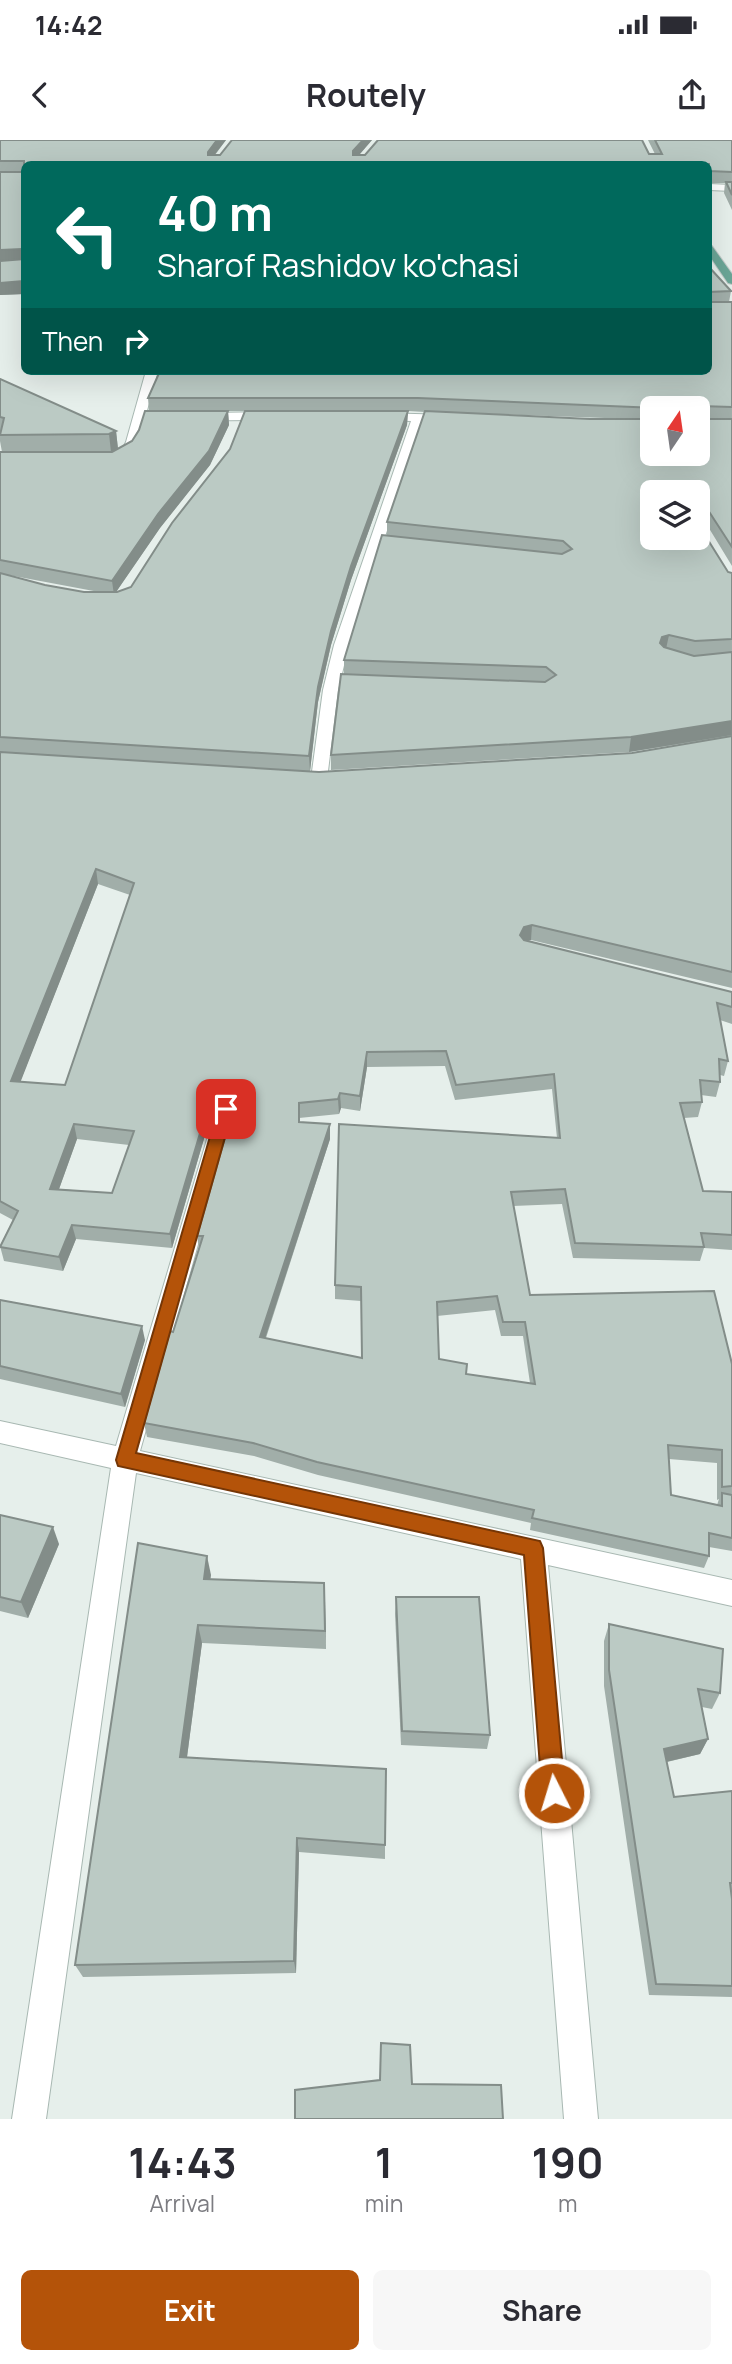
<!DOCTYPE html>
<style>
:root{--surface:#fff;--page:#f7f7f7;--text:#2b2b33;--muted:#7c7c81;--accent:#b45309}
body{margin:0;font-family:Manrope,sans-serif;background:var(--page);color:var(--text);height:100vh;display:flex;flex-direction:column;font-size:26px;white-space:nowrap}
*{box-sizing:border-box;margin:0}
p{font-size:23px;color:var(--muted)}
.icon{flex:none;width:38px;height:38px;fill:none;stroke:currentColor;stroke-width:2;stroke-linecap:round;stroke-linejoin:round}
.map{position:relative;height:1979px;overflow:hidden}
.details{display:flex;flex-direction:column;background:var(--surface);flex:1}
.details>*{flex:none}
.hud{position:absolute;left:21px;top:21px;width:691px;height:214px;border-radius:10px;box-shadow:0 7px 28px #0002;background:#00695c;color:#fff;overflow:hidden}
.needle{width:46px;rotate:13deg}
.buttons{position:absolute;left:640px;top:256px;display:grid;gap:14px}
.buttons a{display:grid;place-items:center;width:70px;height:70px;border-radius:10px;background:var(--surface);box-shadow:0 7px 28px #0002;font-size:35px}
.pin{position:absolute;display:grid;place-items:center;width:60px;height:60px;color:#fff;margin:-30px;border-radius:14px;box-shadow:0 4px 10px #0006}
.me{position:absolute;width:77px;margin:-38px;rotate:355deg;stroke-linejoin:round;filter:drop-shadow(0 0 5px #0008)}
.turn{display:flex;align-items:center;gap:24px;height:147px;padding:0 21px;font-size:32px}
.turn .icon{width:91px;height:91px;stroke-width:2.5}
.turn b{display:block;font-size:49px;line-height:60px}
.then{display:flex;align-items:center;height:66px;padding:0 21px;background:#0003;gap:14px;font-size:26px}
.eta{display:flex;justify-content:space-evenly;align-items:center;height:119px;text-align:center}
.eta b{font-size:42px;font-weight:700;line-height:49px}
.primary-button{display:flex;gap:14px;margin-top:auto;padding:14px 21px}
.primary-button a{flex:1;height:80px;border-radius:10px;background:var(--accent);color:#fff;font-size:28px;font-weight:700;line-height:80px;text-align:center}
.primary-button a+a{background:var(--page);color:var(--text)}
.status{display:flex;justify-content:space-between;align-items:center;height:49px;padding:0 35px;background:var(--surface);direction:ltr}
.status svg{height:19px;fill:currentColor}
header{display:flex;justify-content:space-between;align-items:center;height:91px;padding:0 21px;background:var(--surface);font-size:32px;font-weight:700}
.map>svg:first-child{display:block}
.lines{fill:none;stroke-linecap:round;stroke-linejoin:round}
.minor-casing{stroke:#a8b8b2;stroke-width:2}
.major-casing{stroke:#c2cac8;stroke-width:2}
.minor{fill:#fff;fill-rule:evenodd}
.major{fill:#6aa596;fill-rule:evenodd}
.wall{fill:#a1aea9;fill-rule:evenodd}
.shaded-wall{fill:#838d89}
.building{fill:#bbcac4;stroke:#838d89;stroke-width:2;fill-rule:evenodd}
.route{fill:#b45309;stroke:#753606;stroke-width:2}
</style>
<div class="status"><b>14:42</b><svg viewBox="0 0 49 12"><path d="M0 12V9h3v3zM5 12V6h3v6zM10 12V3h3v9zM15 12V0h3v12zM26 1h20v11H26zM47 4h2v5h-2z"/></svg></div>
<header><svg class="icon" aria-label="back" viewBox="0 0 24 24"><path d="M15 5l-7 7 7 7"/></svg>Routely<svg class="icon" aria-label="share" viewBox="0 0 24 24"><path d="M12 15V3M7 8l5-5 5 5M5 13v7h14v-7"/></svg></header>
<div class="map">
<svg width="732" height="1979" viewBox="0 0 732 1979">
<rect width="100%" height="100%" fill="#e6efeb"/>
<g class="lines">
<defs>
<g id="minor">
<polygon points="709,44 732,45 732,51 709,50"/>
<path d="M146,231h12l-12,43 123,-2 6,4 -6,4 -125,1c-4,19 -9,42 -32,40v-6l10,-5 4,-8z"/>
<polygon points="379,273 451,275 457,279 451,283 423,282 349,505 338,550 327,639 319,644 311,639 323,550 334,505 411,281 375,280 375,274"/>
<polygon points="226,961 233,964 236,969 140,1311 732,1440 732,1466 548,1425 598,1979 564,1979 521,1419 136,1333 46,1979 12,1979 111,1328 0,1303 0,1281 116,1306 216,969 219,964"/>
</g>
<polygon id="major" points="709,105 712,106 732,134 732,144 728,143 709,115"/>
</defs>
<use href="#minor" class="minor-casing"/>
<use href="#major" class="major-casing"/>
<use href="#minor" class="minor"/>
<use href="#major" class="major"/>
</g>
<g class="wall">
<polygon points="0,0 226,0 215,15 220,15 232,0 372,0 359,15 649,14 655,14 648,0 732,0 732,70 724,53 725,43 709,43 709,24 24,24 24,154 0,155"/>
<path d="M709,127l22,24 -2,11h3v264l-28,-46h-6l-45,-28 75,80 4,1v163l-103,16 -298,18v-15l13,-81v-14l43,-125v-13l38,-110 -17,-1 -1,14 -56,155 -20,65 -13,57 -8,69 9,1 313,-19 100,-17v252l-201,-48 -4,1 205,51v32l-12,-4 8,41 -4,15 -4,-1v7l-4,15 -15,-2 1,7 -4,15 -14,1 19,73 29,1v58l-28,-2 -4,13 -127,-3 -11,-54 -49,2 17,89 202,69v187l-23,-4v9l-5,12 -174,-38 1,-7 -213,-48 -64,-19 -107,-19 -3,-14 55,-174 -2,-13 38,-134 -8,-3 -9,3 -5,6 -41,140 -96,-9 -13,32 -59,-10 -4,-15 13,-26 -13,-7v-761h2l-2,-11v-62l116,52 2,18 14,-8 17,-30 -1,-13zM653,268h45l-45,45zM228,271h17l-15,38 -99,138 -15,5 44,-64 50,-63 19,-40zM442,272l190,7h-42zM3,434l96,18h-15l-39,-7zM98,744l32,11 -65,190 -45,-3zM445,926l10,34 97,-11 5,49 -222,147v14l26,2 1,57 -96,-20 64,-199v-15l-30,-2 -1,-4 40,-4 2,-6 19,3 7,-44zM77,999l52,6 -17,48 -53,-4zM495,1170l6,26h22l7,47 -64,-9 -27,-15 -2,-43zM669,1319l48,4v37l2,-1 -2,6 -46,-10z"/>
<polygon points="0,1160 145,1200 125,1267 0,1239"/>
<polygon points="0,1375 59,1404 28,1478 0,1471"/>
<polygon points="211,1435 210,1439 324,1443 326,1509 202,1503 187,1617 385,1705 385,1719 299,1712 296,1833 83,1837 75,1825"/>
<polygon points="396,1457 490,1595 487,1609 401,1605 395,1474"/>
<polygon points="609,1484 720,1553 712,1569 702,1567 708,1599 700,1614 667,1622 674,1657 732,1651 732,1857 649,1855 604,1546 604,1501"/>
</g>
<g class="shaded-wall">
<polygon points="217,0 226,0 209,22 208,12"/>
<polygon points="363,0 372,0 353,22 353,11"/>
<polygon points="22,109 24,120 0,122 0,110"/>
<polygon points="24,141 24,154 0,155 0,143"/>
<polygon points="228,271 229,285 210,325 160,388 114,455 112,441"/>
<polygon points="408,271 407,285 351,440 331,505 318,562 310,631 309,616 318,547 331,491 351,426"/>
<polygon points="116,291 118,309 111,312 109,294"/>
<polygon points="669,495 666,509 660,503 662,497"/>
<polygon points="732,581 732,595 629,612 631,597"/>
<polygon points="96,729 98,744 15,956 11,941"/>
<polygon points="532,785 531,800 522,802 520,795 524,787"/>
<polygon points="367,912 367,927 360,971 360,956"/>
<polygon points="225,944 227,959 218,962 213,968 172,1108 170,1094 212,953 216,947"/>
<polygon points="340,953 341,968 339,974 338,959"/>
<polygon points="74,984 77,999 54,1063 50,1049"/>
<polygon points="330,984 330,999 261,1211 260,1197"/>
<polygon points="72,1085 76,1099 63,1131 59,1117"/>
<polygon points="142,1186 145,1200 125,1267 121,1254"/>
<polygon points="53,1387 59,1404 28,1478 21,1462"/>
<polygon points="207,1416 211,1435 208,1457 204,1439"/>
<polygon points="324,1443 325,1461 326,1509 325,1491"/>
<polygon points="198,1485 202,1503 185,1632 180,1617"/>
<polygon points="708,1599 700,1614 657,1624 664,1609"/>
<polygon points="297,1698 299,1712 296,1833 294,1821"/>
</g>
<g class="building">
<polygon points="0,0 217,0 208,12 208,15 220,15 232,0 363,0 353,11 353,15 365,15 378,0 642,0 649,14 662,14 655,0 732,0 732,32 709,31 709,24 24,25 24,21 0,21"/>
<polygon points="24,29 24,111 22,109 0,110 0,32 22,32"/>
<polygon points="726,42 732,42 732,55"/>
<polygon points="24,113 24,141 0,143 0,121 24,119"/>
<polygon points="709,127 731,151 709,152 709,162 732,162 732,267 700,266 698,274 698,268 657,268 418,258 148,258 160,231 709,231"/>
<polygon points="0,239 116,291 109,294 0,295 4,278 0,277"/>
<polygon points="145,271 228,271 209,311 158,374 112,441 0,420 0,312 112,312 132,301 139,290"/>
<polygon points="245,271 408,271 351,426 331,491 318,547 309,616 0,597 0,433 45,445 84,452 117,452 131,447 172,383 230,309"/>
<polygon points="425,271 590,279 653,279 653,313 698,313 698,277 700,279 732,279 732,407 706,367 699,366 698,377 698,352 653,352 653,397 698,397 698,384 728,432 732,433 732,499 695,501 669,495 662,497 660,503 664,507 694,516 732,512 732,581 631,597 331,615 341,534 545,542 556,535 546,527 344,520 382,395 562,414 572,409 563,401 387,382"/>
<path d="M732,596v236l-200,-47 -8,2 -4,8 4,5 208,52v15l-15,-4 11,58 -9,-2 1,23 -20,-2 2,22 -22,1 23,88 29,1v43l-31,-2 3,14 -129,-4 -10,-54 -54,3 19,103 184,-4 18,73v122l-10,1v-37l-54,-5 3,50 51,11v-13l10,2v43l-23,-5v23l-177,-38 2,-8 -217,-48 -64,-19 -109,-20 26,-92 3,1 30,-96h-6l40,-141 -3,-7 -9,-4 -9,3 -4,6 -42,141 -98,-9 -13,32 -59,-10 18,-36 -18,-10v-449l319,20 313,-19zM96,729l38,14 -69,202 -54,-4zM446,911l10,34 98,-11 6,64 -221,-14 -4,161 26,2 1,71 -102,-21 70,-213 -31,-2v-19l39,-4 2,-6 20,3 7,-44zM74,984l60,7 -22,62 -62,-4zM497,1156l6,26h22l10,62 -69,-10 1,-10 -28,-5 -2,-57z"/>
<polygon points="0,1160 142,1186 121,1254 0,1226"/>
<polygon points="0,1375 53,1387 21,1462 0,1457"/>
<polygon points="138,1403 207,1416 204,1439 324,1443 325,1491 198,1485 180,1617 386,1629 385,1705 297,1698 294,1821 75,1825"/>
<polygon points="396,1457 479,1457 490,1595 402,1591"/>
<polygon points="609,1484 723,1509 720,1553 698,1549 708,1599 664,1609 674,1657 732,1651 732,1743 730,1743 732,1759 732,1846 656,1844 609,1530"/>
<polygon points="381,1903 410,1905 412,1944 501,1945 503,1979 295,1979 295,1950 380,1940"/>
</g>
<polygon class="route" points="226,963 233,969 136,1313 540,1401 543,1408 565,1653 561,1661 554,1664 546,1661 542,1653 524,1415 118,1326 116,1320 218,969"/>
</svg>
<div class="buttons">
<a><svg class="needle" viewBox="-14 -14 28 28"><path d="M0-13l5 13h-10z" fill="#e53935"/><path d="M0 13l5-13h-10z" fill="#7c7c81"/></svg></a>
<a><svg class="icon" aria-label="layers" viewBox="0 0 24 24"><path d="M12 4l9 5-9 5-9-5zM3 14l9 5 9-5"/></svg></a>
</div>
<div class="pin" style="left:226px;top:969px;background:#d93025"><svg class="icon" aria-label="arrive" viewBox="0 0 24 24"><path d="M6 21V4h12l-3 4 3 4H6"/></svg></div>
<svg class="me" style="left:554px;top:1653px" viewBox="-20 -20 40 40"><circle r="17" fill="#b45309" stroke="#fff" stroke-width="3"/><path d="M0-11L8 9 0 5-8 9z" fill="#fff"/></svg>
<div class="hud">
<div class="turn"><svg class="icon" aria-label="left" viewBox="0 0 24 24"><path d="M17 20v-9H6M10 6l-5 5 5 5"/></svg><div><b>40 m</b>Sharof Rashidov ko'chasi</div></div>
<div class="then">Then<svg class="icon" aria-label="right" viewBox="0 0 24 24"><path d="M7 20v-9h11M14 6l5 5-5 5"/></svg></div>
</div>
</div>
<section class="details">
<div class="eta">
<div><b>14:43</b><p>Arrival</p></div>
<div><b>1</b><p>min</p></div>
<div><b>190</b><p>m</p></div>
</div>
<div class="primary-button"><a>Exit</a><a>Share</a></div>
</section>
